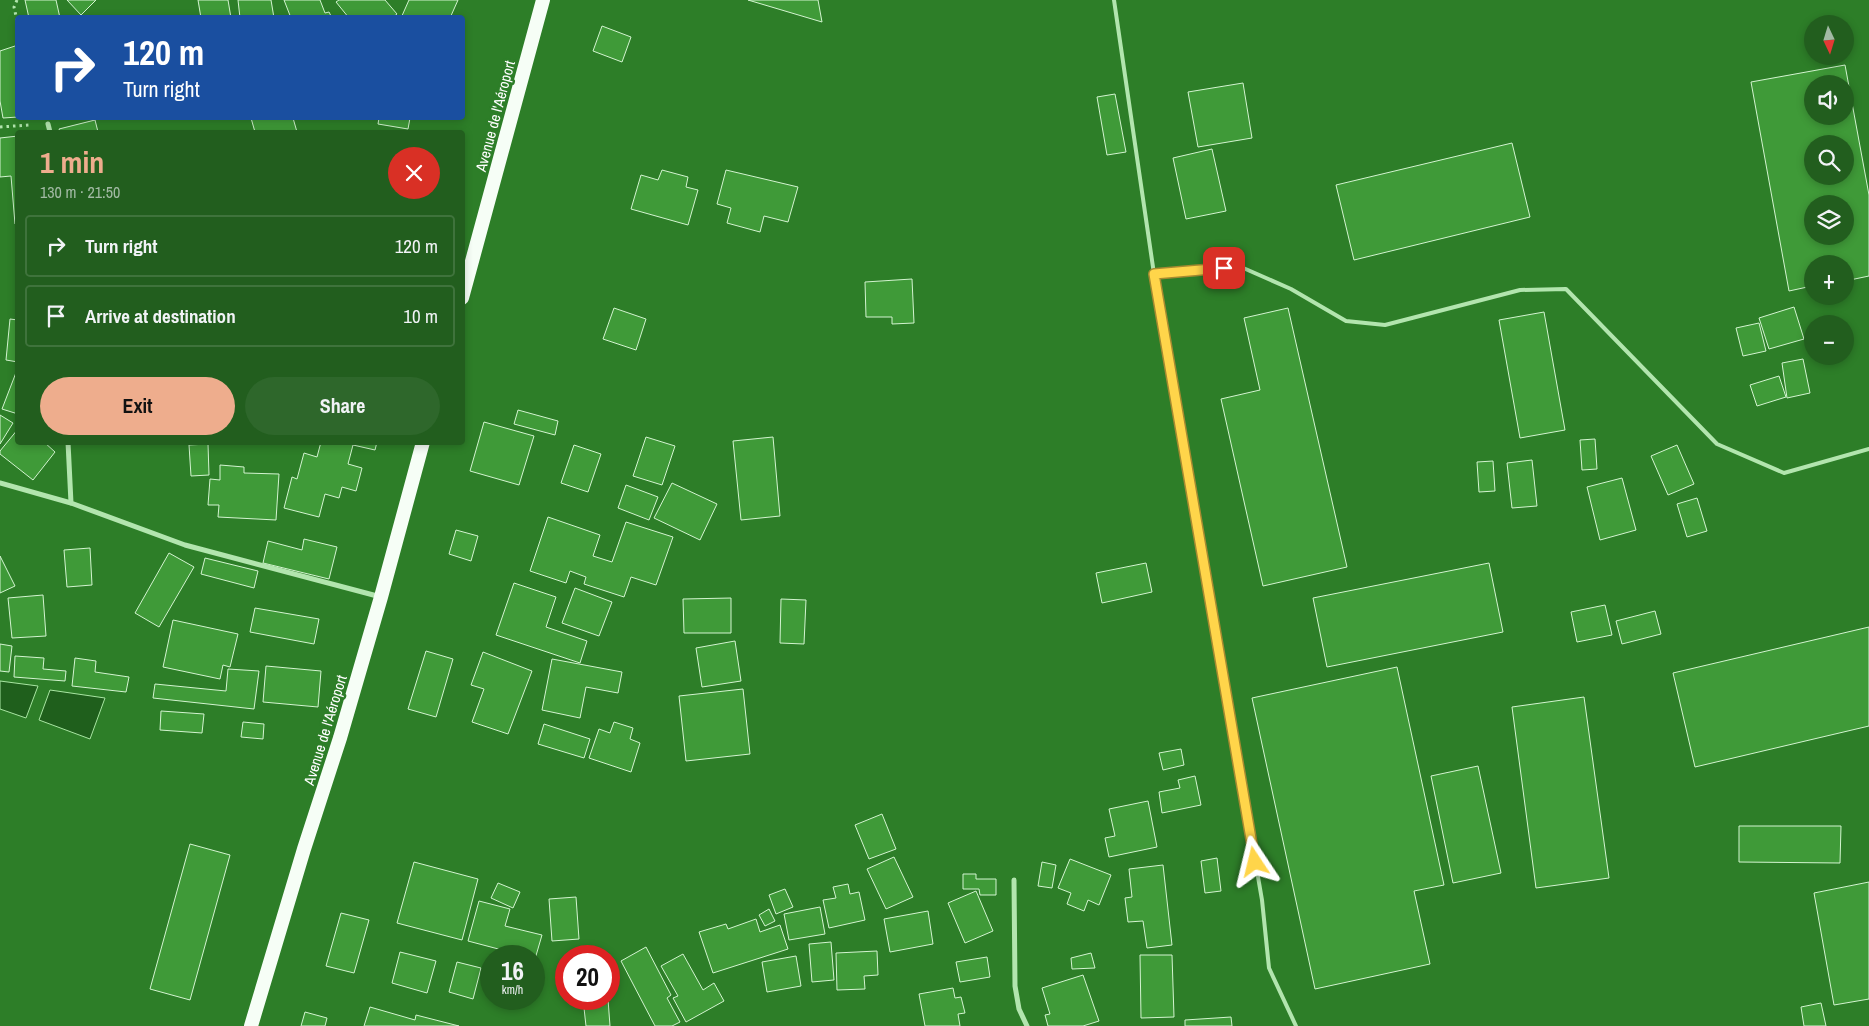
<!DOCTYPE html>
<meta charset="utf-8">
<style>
:root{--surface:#225e1e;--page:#2e672b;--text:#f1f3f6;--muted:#a2baa4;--line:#3f733c;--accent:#eead8d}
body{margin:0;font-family:"Archivo Narrow",sans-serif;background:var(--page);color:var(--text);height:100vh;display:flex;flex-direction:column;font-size:19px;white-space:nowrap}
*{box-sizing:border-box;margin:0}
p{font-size:16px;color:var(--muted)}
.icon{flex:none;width:28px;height:28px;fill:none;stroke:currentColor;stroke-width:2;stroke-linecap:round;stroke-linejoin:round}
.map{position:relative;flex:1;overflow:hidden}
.details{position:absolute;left:15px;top:130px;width:450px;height:315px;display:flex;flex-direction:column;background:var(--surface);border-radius:5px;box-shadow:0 2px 8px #0003}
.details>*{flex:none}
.hud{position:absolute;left:15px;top:15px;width:450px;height:105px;border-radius:5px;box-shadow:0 2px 8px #0003;background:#1a4fa0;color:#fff;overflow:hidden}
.needle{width:32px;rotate:176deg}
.controls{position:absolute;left:1804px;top:15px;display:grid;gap:10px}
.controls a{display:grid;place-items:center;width:50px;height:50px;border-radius:50%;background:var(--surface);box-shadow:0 2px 8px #0003;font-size:25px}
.speed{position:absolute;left:480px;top:945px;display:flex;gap:10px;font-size:25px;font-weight:700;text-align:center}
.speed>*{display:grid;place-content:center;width:65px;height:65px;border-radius:50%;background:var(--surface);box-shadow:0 2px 8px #0003;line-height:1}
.speed small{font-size:12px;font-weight:400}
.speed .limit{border:8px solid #d22;background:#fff;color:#111}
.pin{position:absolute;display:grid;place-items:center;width:42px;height:42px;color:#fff;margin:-21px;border-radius:10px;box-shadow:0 2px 8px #0006}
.me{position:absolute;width:55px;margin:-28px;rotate:350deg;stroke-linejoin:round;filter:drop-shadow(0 0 4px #0008)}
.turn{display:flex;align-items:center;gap:18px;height:105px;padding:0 25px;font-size:22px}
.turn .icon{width:65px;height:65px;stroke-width:2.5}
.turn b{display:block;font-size:35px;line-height:42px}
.round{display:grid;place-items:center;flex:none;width:52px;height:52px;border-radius:26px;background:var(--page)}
.summary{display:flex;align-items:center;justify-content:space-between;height:85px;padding:0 25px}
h1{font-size:30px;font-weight:700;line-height:38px;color:var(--accent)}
.primary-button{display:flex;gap:10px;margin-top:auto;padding:10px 25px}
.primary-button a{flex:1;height:58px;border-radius:30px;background:var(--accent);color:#111;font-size:20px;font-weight:700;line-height:58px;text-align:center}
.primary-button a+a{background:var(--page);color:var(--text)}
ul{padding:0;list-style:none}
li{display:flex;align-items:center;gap:15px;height:62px;margin:0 10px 8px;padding:0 15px;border:2px solid var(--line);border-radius:5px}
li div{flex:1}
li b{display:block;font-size:19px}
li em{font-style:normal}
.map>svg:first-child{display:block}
.water{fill:#1f5f1c;stroke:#a8e5a2}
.building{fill:#3f9a38;stroke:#d3f4d0;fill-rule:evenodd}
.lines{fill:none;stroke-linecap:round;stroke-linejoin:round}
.path{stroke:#b2e5ae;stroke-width:3;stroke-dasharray:2.5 4;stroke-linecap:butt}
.service{stroke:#b2e5ae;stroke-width:4}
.minor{stroke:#b2e5ae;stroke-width:5}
.trunk{stroke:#f6fef6;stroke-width:14}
.route-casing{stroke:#a68a30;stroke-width:12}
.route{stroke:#ffd54a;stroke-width:9}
.labels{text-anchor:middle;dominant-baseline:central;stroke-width:5;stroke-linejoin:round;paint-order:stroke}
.street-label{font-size:15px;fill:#fff;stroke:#2d7e28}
</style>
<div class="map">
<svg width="1869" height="1026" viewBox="0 0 1869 1026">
<rect width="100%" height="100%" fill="#2d7e28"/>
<g class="water">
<polygon points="0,681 38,686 26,718 0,709"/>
<polygon points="50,690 105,698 90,739 39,720"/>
</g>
<g class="building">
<polygon points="25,0 56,0 60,18 29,18"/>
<polygon points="67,0 96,0 81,15"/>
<polygon points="198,0 228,0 231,18 201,18"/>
<polygon points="238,0 271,0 274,18 240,18"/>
<polygon points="284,0 320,0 325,13 329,12 332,18 291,18"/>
<polygon points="339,0 385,0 397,14 392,18 349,18 336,2"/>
<polygon points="409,0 458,0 450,18 401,18"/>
<polygon points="748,0 818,0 822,22"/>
<rect x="119" y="16" width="27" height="2"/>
<polygon points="602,26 631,37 622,62 593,51"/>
<polygon points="18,45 18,117 3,118 0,101 0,51"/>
<path d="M1845,65l24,130v81l-24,5v-17h-33v22l-23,5 -38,-209zM1812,84h33v32h-33zM1812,144h33v32h-33zM1812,204h33v32h-33z"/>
<polygon points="1243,83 1252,138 1198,147 1188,92"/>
<polygon points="1115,94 1126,152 1107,155 1097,97"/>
<polygon points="251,118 293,118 297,132 255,132"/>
<polygon points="379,118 410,118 408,129 378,124"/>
<polygon points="95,120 98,132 60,132 59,129"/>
<polygon points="18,136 18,223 15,224 11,176 0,177 0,138"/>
<polygon points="1512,143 1530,217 1354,260 1336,185"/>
<polygon points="1212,149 1226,211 1186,219 1173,158"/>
<polygon points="662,170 688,177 686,187 698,190 688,225 631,209 641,175 658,180"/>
<polygon points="726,170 798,187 788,222 764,216 760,232 727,223 731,208 717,204"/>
<polygon points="912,279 914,323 892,324 892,317 866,317 865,282"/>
<polygon points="1794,307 1804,339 1769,349 1759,318"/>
<polygon points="614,308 646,319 636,350 603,339"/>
<polygon points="1288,308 1347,567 1263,586 1221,399 1260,390 1244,318"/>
<polygon points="1544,312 1565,430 1520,438 1499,320"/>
<polygon points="10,319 18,320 18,362 6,360"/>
<polygon points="1759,323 1766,351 1743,356 1736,328"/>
<polygon points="1803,359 1810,393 1787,398 1782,363"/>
<polygon points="17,370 18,370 18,414 2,409"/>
<polygon points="1779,376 1786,397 1757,406 1750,385"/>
<polygon points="518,410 558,421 555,435 514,424"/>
<polygon points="0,415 13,423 0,444"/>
<polygon points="484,422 534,436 519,485 470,471"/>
<polygon points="18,429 18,442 44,442 55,452 33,480 0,454 0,451"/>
<polygon points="646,437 675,446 662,485 633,476"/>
<polygon points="773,437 780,516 741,520 733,441"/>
<polygon points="1595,439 1597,469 1582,470 1580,440"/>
<polygon points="321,442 377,442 375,450 353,445 348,464 362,468 356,491 342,487 339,498 325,494 319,517 284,508 292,477 297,479 304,453 317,457"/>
<polygon points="208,444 209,475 191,476 189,445"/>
<polygon points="574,445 601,454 588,492 561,483"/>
<polygon points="1677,445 1694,484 1668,495 1651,456"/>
<polygon points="1532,460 1537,506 1512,508 1507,463"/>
<polygon points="1493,461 1495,491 1479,492 1477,462"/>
<polygon points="220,465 244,467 244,473 279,474 276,520 218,517 219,505 208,505 210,479 220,480"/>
<polygon points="1622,478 1636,530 1600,540 1587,487"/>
<polygon points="672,483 717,504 700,540 654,518"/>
<polygon points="626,485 658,497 649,520 618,508"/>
<polygon points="1697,498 1707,531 1687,537 1677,504"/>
<polygon points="548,517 600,535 593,556 612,562 626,522 673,537 656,585 631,577 624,597 584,584 586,577 570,571 566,583 530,571"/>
<polygon points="456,530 478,536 471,561 449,554"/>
<polygon points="304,539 337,547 329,579 263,563 268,541 302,550"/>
<polygon points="90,548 92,585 67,587 64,550"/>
<polygon points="169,553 194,567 159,627 135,613"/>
<polygon points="0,556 15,586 0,593"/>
<polygon points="205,558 258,571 254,588 201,574"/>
<polygon points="1146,563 1152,592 1102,603 1096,573"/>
<polygon points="1489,563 1503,632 1327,667 1313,598"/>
<polygon points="514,583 556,597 546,627 587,641 580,663 496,635"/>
<polygon points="575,588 612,602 599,636 562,623"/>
<polygon points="43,595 46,636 12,638 8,598"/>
<polygon points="731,598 731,633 684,633 683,599"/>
<polygon points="781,599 806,600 804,644 780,643"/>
<polygon points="1605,605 1612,635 1577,642 1571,612"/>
<polygon points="255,608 319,619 314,644 250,632"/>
<polygon points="1655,611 1661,634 1622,644 1616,621"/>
<polygon points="173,620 238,634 230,667 223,665 220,679 163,667"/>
<polygon points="1869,627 1869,726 1695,767 1673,673"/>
<polygon points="735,641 741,681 702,687 696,648"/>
<polygon points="0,644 12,646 9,672 0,671"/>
<polygon points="426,651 453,659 436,717 408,709"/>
<polygon points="483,652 532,671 508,734 472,722 484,689 471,685"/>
<polygon points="15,656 44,658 43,669 66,671 65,681 14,677"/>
<polygon points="75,658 96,661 95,672 129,677 126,692 72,686"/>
<polygon points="552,659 622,672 618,693 586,687 580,718 542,710"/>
<polygon points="266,666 321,671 318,707 263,702"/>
<polygon points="1397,667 1444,885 1414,891 1430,964 1315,989 1252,698"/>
<polygon points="228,669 259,671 254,709 153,698 155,684 226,691"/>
<polygon points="743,689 750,754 686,761 679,696"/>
<polygon points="1584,697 1609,878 1536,888 1512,707"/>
<polygon points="161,711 204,714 202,733 160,730"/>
<polygon points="243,722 264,724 263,739 241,737"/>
<polygon points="614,722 633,728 630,739 640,743 631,772 589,758 599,729 610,733"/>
<polygon points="544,724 590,739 584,758 538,744"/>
<polygon points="1181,749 1184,765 1163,770 1159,753"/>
<polygon points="1478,766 1501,873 1453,883 1431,776"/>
<polygon points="1195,776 1201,805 1162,813 1159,792 1180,788 1178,780"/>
<polygon points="1148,801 1157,847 1109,857 1105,838 1115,836 1109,809"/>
<polygon points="882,814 896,849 869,859 855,825"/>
<polygon points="1739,826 1841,826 1840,863 1739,862"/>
<polygon points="190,844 230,855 190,1000 150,989"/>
<polygon points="894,857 913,897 886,909 867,869"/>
<polygon points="1217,858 1221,891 1205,893 1201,861"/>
<polygon points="1070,859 1111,875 1099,905 1088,900 1084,911 1067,904 1071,893 1058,888"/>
<polygon points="414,862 478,879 462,940 397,923"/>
<polygon points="1042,862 1056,865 1052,888 1038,886"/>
<polygon points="1163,865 1172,945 1147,948 1143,921 1128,922 1125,898 1132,897 1129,869"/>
<polygon points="963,874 976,874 976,879 996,879 996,895 980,895 979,889 963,889"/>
<polygon points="1869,882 1869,999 1834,1005 1814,893"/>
<polygon points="498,883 520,892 513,908 491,898"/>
<polygon points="848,884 850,894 859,892 865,920 829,928 823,900 836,898 833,887"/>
<polygon points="785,889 793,907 776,914 769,895"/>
<polygon points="976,891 993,931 965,943 948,903"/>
<polygon points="576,897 579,939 552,941 549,899"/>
<polygon points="479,901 510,909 505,926 542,935 535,959 534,956 525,956 468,941"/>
<polygon points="820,907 825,934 789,940 784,914"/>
<polygon points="769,909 775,921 765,926 759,915"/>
<polygon points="928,911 933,944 890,952 884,919"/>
<polygon points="341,913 369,920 354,973 326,966"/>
<polygon points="756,919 760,932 780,925 788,949 713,973 699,932 726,924 728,929"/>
<polygon points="831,942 834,980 812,982 809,944"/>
<polygon points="646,947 671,995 667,998 680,1022 672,1026 655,1026 621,961"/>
<polygon points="877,951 878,975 864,976 865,989 837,990 836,953"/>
<polygon points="400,952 436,961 427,993 392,983"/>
<polygon points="1091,953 1095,968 1072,969 1071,958"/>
<polygon points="683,954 703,990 714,983 724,1001 686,1022 673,998 678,996 661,966"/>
<polygon points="1140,955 1172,955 1174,1017 1141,1018"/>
<polygon points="796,956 801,986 767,992 762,962"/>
<polygon points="987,957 990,977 960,982 956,962"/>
<polygon points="457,962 481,968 473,999 449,992"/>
<polygon points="1083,975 1099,1021 1083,1026 1048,1026 1045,1015 1050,1014 1042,988"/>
<polygon points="953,988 955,998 961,997 965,1013 958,1014 960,1026 925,1026 919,994"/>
<polygon points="583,999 608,999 610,1026 586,1026"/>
<polygon points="1821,1003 1826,1026 1804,1026 1801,1007"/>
<polygon points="370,1007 415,1020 416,1015 459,1026 364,1026"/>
<polygon points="305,1012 327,1018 325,1026 301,1026"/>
<polygon points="1231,1017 1232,1026 1185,1026 1185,1020"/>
</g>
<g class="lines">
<g class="path">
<polyline points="17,0 14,7 18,25"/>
<polyline points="0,127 29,125"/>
</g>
<g class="service">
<polyline points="1114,0 1154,274 1262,900 1269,968 1296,1026"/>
<polyline points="1154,274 1241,267 1291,289 1346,321 1385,325 1520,290 1566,289 1717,444 1784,473 1869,449"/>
</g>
<g class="minor">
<polyline points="48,124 50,132"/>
<polyline points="68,442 71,503 185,545 381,597"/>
<polyline points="0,483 71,503"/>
<polyline points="1014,880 1015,986 1019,1009 1027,1026"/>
</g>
<g class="trunk">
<polyline points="462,298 543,0"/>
<polyline points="251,1026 304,849 340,738 381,597 423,442"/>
</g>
</g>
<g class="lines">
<defs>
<polyline id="route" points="1224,268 1154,274 1255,862"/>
</defs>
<use href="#route" class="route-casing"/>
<use href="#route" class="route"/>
</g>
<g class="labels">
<g class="street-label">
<text transform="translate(495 116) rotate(-75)">Avenue de l'Aéroport</text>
<text transform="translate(325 730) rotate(-73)">Avenue de l'Aéroport</text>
</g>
</g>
</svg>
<div class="controls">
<a><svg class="needle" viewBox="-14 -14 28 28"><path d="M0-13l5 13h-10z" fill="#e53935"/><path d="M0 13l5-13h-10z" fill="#a2baa4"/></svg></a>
<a><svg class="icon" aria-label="sound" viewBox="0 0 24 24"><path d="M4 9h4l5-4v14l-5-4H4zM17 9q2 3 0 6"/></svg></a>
<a><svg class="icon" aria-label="search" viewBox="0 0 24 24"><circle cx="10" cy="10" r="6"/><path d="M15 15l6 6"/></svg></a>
<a><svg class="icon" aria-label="layers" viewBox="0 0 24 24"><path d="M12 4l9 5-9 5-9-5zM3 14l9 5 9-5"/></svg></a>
<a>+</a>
<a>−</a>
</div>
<div class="speed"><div>16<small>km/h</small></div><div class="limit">20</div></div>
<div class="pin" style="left:1224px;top:268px;background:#d93025"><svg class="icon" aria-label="arrive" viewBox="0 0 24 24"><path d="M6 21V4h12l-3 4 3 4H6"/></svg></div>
<svg class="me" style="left:1255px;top:862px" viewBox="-20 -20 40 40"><path d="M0-17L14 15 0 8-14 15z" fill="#ffd54a" stroke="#fff" stroke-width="4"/></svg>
<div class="hud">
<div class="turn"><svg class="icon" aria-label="right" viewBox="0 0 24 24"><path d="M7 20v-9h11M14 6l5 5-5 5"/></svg><div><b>120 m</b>Turn right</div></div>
</div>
<section class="details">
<div class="summary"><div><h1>1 min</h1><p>130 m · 21:50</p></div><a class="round" style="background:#d93025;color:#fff"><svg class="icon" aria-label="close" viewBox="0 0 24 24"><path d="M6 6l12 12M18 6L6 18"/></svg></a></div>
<ul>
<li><svg class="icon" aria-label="right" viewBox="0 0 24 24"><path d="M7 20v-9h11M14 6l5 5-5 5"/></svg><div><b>Turn right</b></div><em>120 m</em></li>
<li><svg class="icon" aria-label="arrive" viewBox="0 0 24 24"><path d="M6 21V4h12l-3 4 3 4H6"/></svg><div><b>Arrive at destination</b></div><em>10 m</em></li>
</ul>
<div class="primary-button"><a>Exit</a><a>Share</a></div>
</section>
</div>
